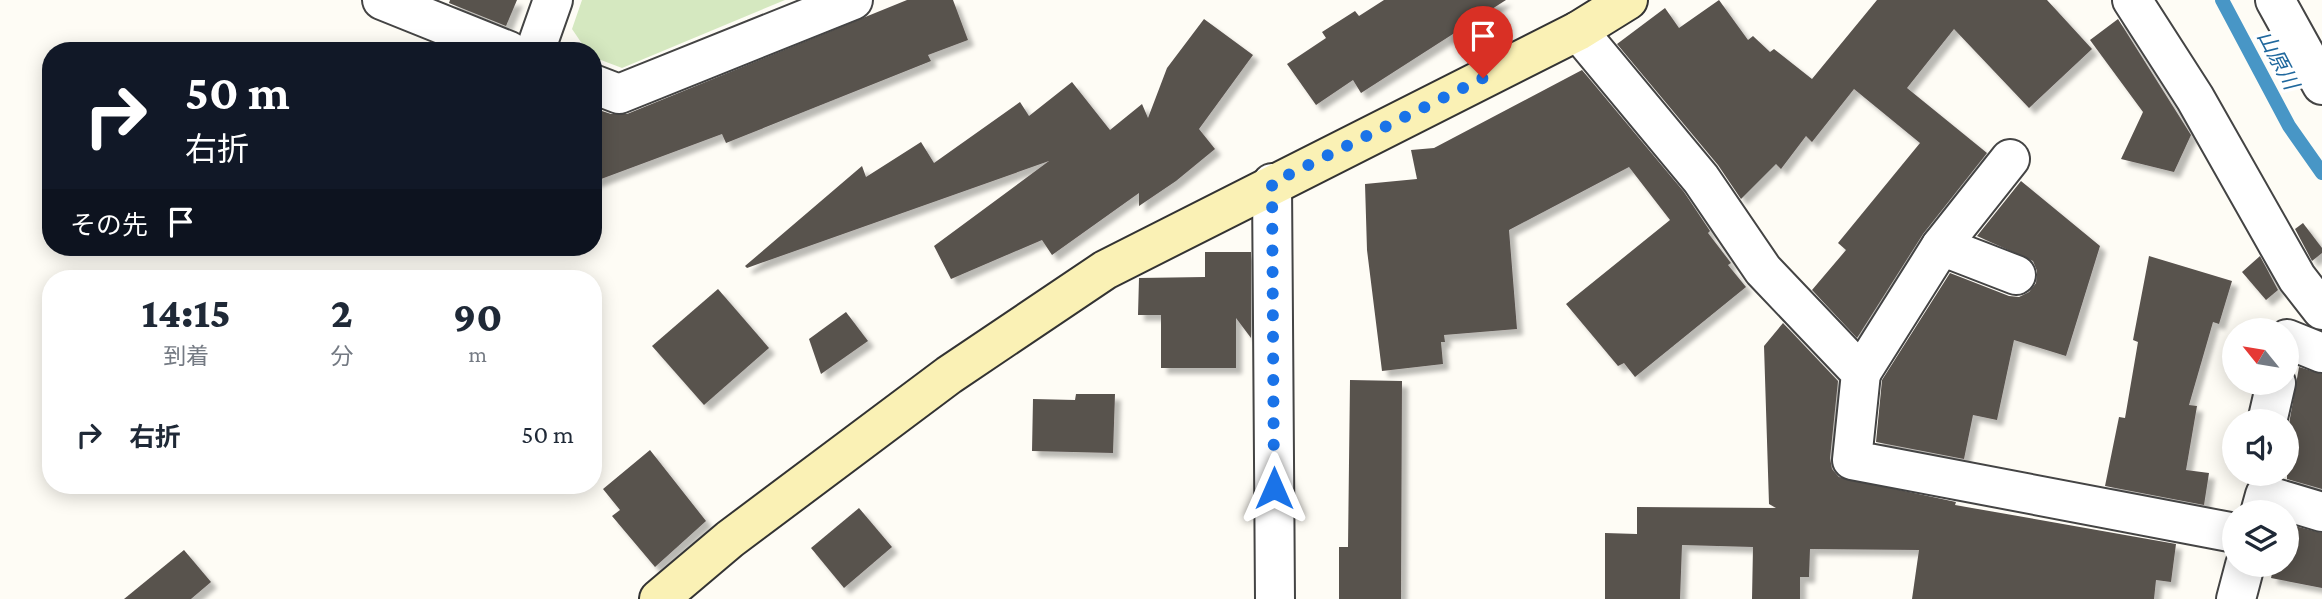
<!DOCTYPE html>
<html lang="ja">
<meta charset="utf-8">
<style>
:root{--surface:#fff;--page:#f2f2f3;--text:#1f2937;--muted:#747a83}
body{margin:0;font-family:"Crimson Pro","Noto Sans JP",serif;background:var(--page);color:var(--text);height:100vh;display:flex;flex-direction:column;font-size:26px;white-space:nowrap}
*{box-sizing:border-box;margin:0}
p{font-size:23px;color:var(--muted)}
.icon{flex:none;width:38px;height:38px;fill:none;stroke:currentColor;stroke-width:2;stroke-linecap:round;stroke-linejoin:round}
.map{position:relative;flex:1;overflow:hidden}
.details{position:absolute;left:42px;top:270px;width:560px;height:224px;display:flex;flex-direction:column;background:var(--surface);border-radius:28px;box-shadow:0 4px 18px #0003}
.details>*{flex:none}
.top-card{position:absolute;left:42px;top:42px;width:560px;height:214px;border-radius:28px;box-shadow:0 4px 18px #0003;background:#111827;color:#fff;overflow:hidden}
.needle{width:46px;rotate:300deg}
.tools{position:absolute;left:2222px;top:318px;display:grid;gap:14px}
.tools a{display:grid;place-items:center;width:77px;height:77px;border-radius:50%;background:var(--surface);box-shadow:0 4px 18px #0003;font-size:35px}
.pin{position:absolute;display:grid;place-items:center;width:60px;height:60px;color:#fff;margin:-72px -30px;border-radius:50% 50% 50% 0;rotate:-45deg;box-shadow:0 0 7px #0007}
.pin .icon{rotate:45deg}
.me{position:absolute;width:77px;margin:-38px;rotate:0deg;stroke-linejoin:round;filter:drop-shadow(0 0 5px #0008)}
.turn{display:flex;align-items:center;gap:24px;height:147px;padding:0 28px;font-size:32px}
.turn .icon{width:91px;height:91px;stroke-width:2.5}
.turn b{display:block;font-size:49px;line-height:60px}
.then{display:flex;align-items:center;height:66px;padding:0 28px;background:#0003;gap:14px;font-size:26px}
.eta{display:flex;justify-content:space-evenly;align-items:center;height:119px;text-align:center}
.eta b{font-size:42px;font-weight:800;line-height:49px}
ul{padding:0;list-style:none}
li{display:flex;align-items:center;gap:21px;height:91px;padding:0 28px}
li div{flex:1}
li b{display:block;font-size:26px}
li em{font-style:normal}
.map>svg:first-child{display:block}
.green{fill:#d5e8c0}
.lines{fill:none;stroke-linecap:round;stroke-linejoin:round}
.stream{stroke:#4896c6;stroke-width:14}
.building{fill:#59524e;filter:url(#shadow)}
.street-casing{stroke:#444;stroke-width:42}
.secondary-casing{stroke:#333;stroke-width:42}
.street{stroke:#fff;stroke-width:38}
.secondary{stroke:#faf1b5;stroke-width:38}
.route{stroke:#1a73e8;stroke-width:12;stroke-dasharray:0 21.6}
.labels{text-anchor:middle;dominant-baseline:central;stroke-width:7;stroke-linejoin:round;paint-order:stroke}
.water-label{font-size:21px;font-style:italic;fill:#20689d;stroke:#fff}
</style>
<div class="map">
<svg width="2322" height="599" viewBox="0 0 2322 599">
<defs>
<filter id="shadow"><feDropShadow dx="6" dy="6" stdDeviation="2" flood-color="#0004"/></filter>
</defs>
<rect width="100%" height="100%" fill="#fefcf5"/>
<polygon class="green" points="582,0 785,0 622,68 593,57 593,51 587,51 572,29"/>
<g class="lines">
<polyline class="stream" points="2222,0 2289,126 2322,173"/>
</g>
<g class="building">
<polygon points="450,0 517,0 506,26 449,3"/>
<polygon points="907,0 953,0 968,40 928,55 931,61 726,143 722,134 593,182 593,108 611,114 627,114"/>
<polygon points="1384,0 1506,0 1361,93 1353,80 1316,105 1287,64 1326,38 1322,32 1355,11 1359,16"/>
<polygon points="1719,0 1748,40 1753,36 1770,52 1774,49 1812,79 1877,0 2047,0 2092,49 2029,108 1954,29 1907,88 1987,153 1923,234 1857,338 1812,290 1846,250 1838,243 1920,143 1854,89 1812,142 1806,136 1781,169 1776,164 1741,199 1718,165 1617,44 1665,8 1679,28"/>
<polygon points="1204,19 1253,55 1199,129 1215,149 1176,181 1139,206 1139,193 1052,255 1042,240 951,279 934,246 1049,161 747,268 745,266 862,166 866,177 921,142 934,163 1020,102 1029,116 1072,82 1110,130 1142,104 1148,118 1167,68"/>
<polygon points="2118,19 2191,135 2174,172 2121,159 2143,112 2090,40"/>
<polygon points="1582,70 1684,192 1710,231 1708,233 1731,263 1728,265 1746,287 1635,377 1624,363 1618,366 1566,304 1670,220 1629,167 1509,230 1517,329 1444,335 1445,342 1441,342 1443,364 1382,371 1367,250 1365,184 1417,179 1411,150 1434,148"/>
<polygon points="2021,181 2100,246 2066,356 2014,340 1997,420 1973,415 1964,459 1876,442 1882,380 1950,273 2009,296 2019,297 2029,292 2036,283 2037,271 2033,261 1977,236"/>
<polygon points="2303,223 2322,248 2322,253 2312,261 2295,229"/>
<polygon points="1205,252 1251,252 1251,338 1236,318 1236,368 1161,368 1161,315 1138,315 1139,278 1205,277"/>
<polygon points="2149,256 2232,281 2219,324 2213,322 2189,405 2197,406 2186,470 2209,473 2204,505 2105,486 2119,417 2125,418 2138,342 2133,340"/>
<polygon points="2260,256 2278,290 2266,300 2242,272"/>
<polygon points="718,289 769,348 704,405 652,346"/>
<polygon points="846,312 868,341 821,374 809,339"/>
<polygon points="1783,323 1838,381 1830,458 1832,469 1839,477 1956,502 1955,505 2176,544 2171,582 2156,580 2154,599 1912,599 1919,550 1810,549 1809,577 1800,577 1800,599 1752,599 1753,547 1682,545 1680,599 1605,599 1605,533 1637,534 1637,507 1776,508 1769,504 1764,346"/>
<polygon points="2299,367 2322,374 2322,489 2287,479 2287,435"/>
<polygon points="1350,380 1402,381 1401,599 1339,599 1339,547 1348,547"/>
<polygon points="1076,394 1115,394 1113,453 1032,451 1033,399 1075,400"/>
<polygon points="650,450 706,521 655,567 612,516 620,510 603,489"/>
<polygon points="859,508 892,547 844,588 811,548"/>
<polygon points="2287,524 2322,533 2322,588 2271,578 2274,565 2287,565"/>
<polygon points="184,550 211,582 191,599 124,599"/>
</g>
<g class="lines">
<defs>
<g id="street">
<polyline points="382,0 509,51"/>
<polyline points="2132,0 2195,98 2297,278 2322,310"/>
<polyline points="2275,0 2322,85"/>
<polyline points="1578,31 1701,179 1763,270 1861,373 1852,460 2235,533"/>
<polyline points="535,51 553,0"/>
<polyline points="593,84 619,94 853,0"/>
<polyline points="1272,183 1275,599"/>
<polyline points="1941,246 2016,275"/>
<polyline points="2287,339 2322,353"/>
<polyline points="1861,373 1941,246 2010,159"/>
<polyline points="2267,422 2276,383"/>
<polyline points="2260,513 2265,495 2322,512"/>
<polyline points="2236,599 2245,565"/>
</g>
<polyline id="secondary" points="659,599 730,539 949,375 1105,270 1578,31 1628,0"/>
</defs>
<use href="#street" class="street-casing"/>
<use href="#secondary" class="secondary-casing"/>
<use href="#street" class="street"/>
<use href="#secondary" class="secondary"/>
</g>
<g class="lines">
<polyline class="route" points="1274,488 1272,183 1483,78"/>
</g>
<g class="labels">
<g class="water-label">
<text transform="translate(2278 60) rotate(62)">山原川</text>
</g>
</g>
</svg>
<div class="tools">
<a><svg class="needle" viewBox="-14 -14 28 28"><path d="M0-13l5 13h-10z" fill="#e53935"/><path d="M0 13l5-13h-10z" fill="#747a83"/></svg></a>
<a><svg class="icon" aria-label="sound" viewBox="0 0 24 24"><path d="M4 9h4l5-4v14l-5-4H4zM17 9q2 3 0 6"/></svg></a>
<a><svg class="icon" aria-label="layers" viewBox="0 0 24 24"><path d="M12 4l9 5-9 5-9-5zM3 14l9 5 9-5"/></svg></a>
</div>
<div class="pin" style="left:1483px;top:78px;background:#d93025"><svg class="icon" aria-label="arrive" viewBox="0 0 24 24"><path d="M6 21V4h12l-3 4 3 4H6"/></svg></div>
<svg class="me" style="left:1274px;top:488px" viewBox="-20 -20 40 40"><path d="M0-17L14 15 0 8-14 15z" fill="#1a73e8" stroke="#fff" stroke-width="4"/></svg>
<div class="top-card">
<div class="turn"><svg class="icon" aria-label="right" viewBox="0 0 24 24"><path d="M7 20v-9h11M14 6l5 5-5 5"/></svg><div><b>50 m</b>右折</div></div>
<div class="then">その先<svg class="icon" aria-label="arrive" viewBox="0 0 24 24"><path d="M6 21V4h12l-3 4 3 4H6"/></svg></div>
</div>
<section class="details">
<div class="eta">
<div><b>14:15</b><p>到着</p></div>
<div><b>2</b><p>分</p></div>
<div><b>90</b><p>m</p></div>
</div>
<ul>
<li><svg class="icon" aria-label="right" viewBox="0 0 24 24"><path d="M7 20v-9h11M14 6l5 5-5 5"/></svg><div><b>右折</b></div><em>50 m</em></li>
</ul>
</section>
</div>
